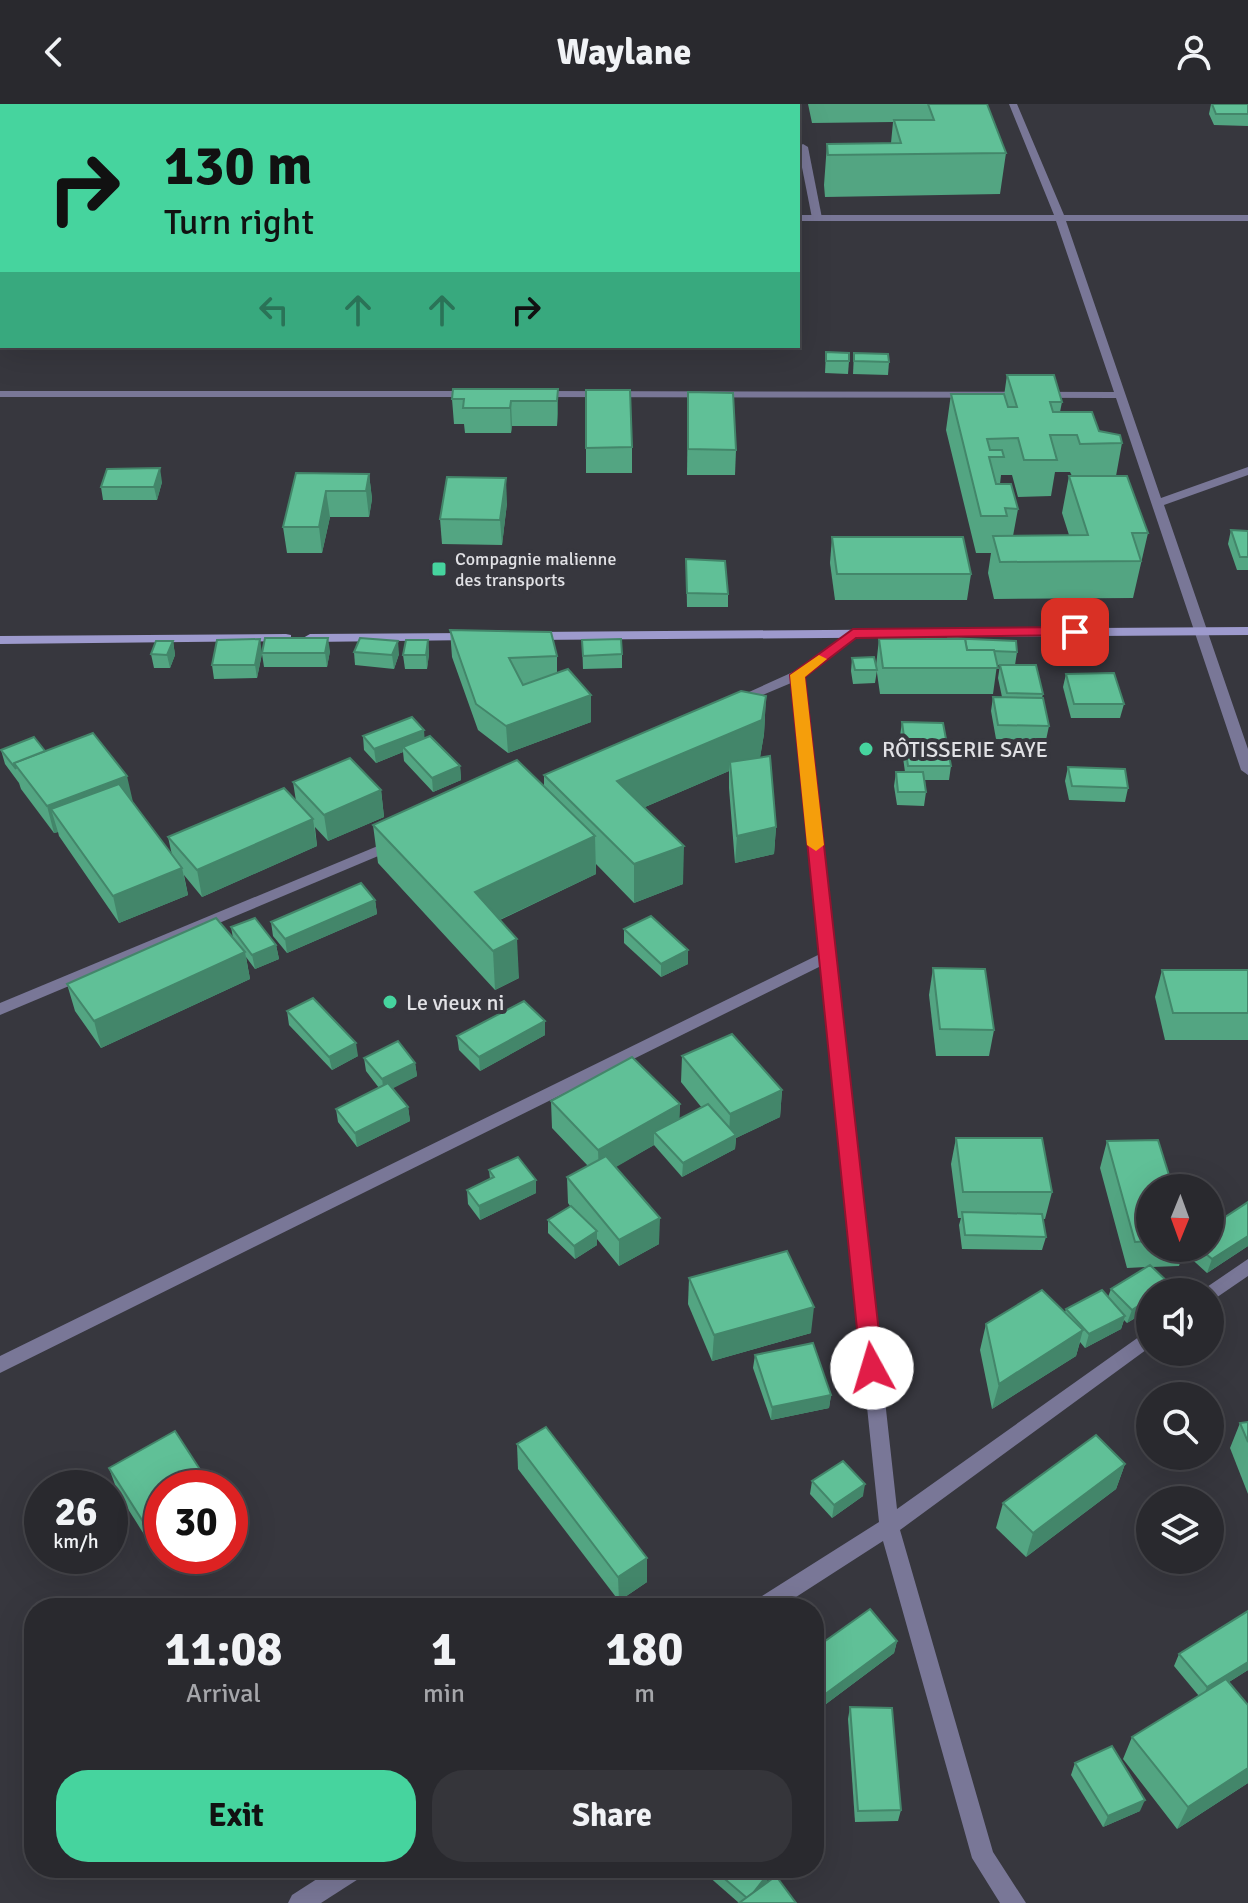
<!DOCTYPE html>
<meta charset="utf-8">
<style>
:root{--surface:#29292e;--page:#35353a;--text:#f1f3f6;--muted:#a5a6aa;--line:#45454a;--accent:#46d49e}
body{margin:0;font-family:Signika,sans-serif;background:var(--page);color:var(--text);height:100vh;display:flex;flex-direction:column;font-size:30px;white-space:nowrap}
*{box-sizing:border-box;margin:0}
p{font-size:26px;color:var(--muted)}
.icon{flex:none;width:44px;height:44px;fill:none;stroke:currentColor;stroke-width:2;stroke-linecap:round;stroke-linejoin:round}
.map{position:relative;flex:1;overflow:hidden}
.panel{position:absolute;left:24px;top:1494px;width:800px;height:280px;display:flex;flex-direction:column;background:var(--surface);border-radius:32px;box-shadow:0 8px 32px #0002,0 0 0 2px var(--line)}
.panel>*{flex:none}
.guide{position:absolute;left:0px;top:0px;width:800px;height:244px;box-shadow:0 8px 32px #0002,0 0 0 2px var(--line);background:#46d49e;color:#111;overflow:hidden}
.needle{width:52px;rotate:181deg}
.tools{position:absolute;left:1136px;top:1070px;display:grid;gap:16px}
.tools a{display:grid;place-items:center;width:88px;height:88px;border-radius:50%;background:var(--surface);box-shadow:0 8px 32px #0002,0 0 0 2px var(--line);font-size:40px}
.speed{position:absolute;left:24px;top:1366px;display:flex;gap:16px;font-size:40px;font-weight:700;text-align:center}
.speed>*{display:grid;place-content:center;width:104px;height:104px;border-radius:50%;background:var(--surface);box-shadow:0 8px 32px #0002,0 0 0 2px var(--line);line-height:1}
.speed small{font-size:20px;font-weight:400}
.speed .limit{border:12px solid #d22;background:#fff;color:#111}
.pin{position:absolute;display:grid;place-items:center;width:68px;height:68px;color:#fff;margin:-34px;border-radius:16px;box-shadow:0 4px 12px #0006}
.me{position:absolute;width:88px;margin:-44px;rotate:354deg;stroke-linejoin:round;filter:drop-shadow(0 0 6px #0008)}
.turn{display:flex;align-items:center;gap:28px;height:168px;padding:0 32px;font-size:36px}
.turn .icon{width:104px;height:104px;stroke-width:2.5}
.turn b{display:block;font-size:56px;line-height:68px}
.lanes{display:flex;align-items:center;height:76px;padding:0 32px;background:#0003;justify-content:center;gap:40px;direction:ltr}
.lanes .off{opacity:.35}
.eta{display:flex;justify-content:space-evenly;align-items:center;height:136px;text-align:center}
.eta b{font-size:48px;font-weight:700;line-height:56px}
.cta{display:flex;gap:16px;margin-top:auto;padding:16px 32px}
.cta a{flex:1;height:92px;border-radius:32px;background:var(--accent);color:#111;font-size:32px;font-weight:700;line-height:92px;text-align:center}
.cta a+a{background:var(--page);color:var(--text)}
header{display:flex;justify-content:space-between;align-items:center;height:104px;padding:0 32px;background:var(--surface);font-size:36px;font-weight:700}
.map>svg:first-child{display:block}
.lines{fill:none;stroke-linecap:round;stroke-linejoin:round}
.service{fill:#797797;fill-rule:evenodd}
.minor{fill:#797797;fill-rule:evenodd}
.tertiary{fill:#797797;fill-rule:evenodd}
.secondary{fill:#9d9acd;fill-rule:evenodd}
.wall{fill:#53a582;fill-rule:evenodd}
.shaded-wall{fill:#43866a}
.building{fill:#60c097;stroke:#43866a;stroke-width:2}
.route{fill:#e11d48;stroke:#92132f;stroke-width:2}
.slow{fill:#f59e0b}
.poi-dot{fill:#46d49e;stroke:#37373e;stroke-width:3}
.labels{text-anchor:middle;dominant-baseline:central;stroke-width:8;stroke-linejoin:round;paint-order:stroke}
.far-poi-label{font-size:18px;fill:#e1e1e5;stroke:#37373e;text-anchor:start}
.poi-label{font-size:22px;fill:#e1e1e5;stroke:#37373e;text-anchor:start}
</style>
<header><svg class="icon" aria-label="back" viewBox="0 0 24 24"><path d="M15 5l-7 7 7 7"/></svg>Waylane<svg class="icon" aria-label="person" viewBox="0 0 24 24"><circle cx="12" cy="8" r="4"/><path d="M4 21q1-7 8-7t8 7"/></svg></header>
<div class="map">
<svg width="1248" height="1799" viewBox="0 0 1248 1799">
<rect width="100%" height="100%" fill="#37373e"/>
<g class="lines">
<polygon class="service" points="803,40 808,43 822,114 817,117 812,114 798,43"/>
<g class="minor">
<rect x="730" y="0" width="8" height="2"/>
<polygon points="1009,0 1017,0 1064,111 1248,111 1248,117 1066,117 1161,394 1248,363 1248,371 1164,401 1248,645 1248,671 1241,666 1116,294 538,293 532,290 538,287 1114,288 1056,117 798,117 798,111 1054,111"/>
<polygon points="0,287 475,287 481,290 475,293 0,293"/>
<polygon points="798,567 805,571 897,1405 1150,1225 1150,1243 900,1426 993,1748 1026,1799 1000,1799 972,1754 883,1437 779,1504 751,1504 754,1497 879,1418 821,862 0,1269 0,1252 820,850 791,571"/>
<polygon points="1248,1155 1248,1172 1210,1198 1210,1188 1202,1188 1204,1185"/>
<polygon points="334,1764 366,1764 363,1772 321,1799 288,1799 292,1791"/>
</g>
<g class="tertiary">
<polygon points="853,526 858,527 858,533 803,574 741,600 736,601 729,597 793,568"/>
<polygon points="397,734 404,739 402,742 0,911 0,899"/>
</g>
<g class="secondary">
<polygon points="1248,523 1248,531 530,536 523,532 530,528"/>
<polygon points="470,529 475,530 475,536 310,538 303,534 310,530"/>
<polygon points="286,530 291,531 291,537 0,540 0,532"/>
</g>
</g>
<g class="wall">
<polygon points="0,0 72,0 72,2 2,2 2,68 0,66"/>
<polygon points="808,0 987,0 1006,49 1000,90 825,93 824,81 827,40 891,39 893,18 812,19"/>
<polygon points="1211,0 1248,0 1248,22 1214,21 1209,10"/>
<polygon points="0,103 2,112 2,142 0,146 2,146 2,206 0,206"/>
<polygon points="826,248 849,257 848,270 825,269"/>
<polygon points="854,249 889,258 888,271 853,270"/>
<path d="M1007,271l55,27 -2,10 62,31 -6,33 32,57 -15,65 -139,1 -6,-26 3,-20h-15l-30,-123 5,-36 53,2zM1055,368h15l2,4h-3l-7,37 7,22 -56,1 5,-27 -18,-25 1,-9h11l6,22 33,-1z"/>
<polygon points="558,285 557,322 512,322 511,329 465,329 464,320 454,320 452,295"/>
<polygon points="586,286 632,343 632,369 586,369"/>
<polygon points="688,288 736,346 735,371 687,371"/>
<polygon points="296,369 369,370 372,395 369,413 330,413 322,449 287,449 283,423"/>
<polygon points="162,378 157,396 103,396 101,383"/>
<polygon points="507,399 502,441 442,440 440,415"/>
<polygon points="1231,426 1248,427 1248,466 1237,466 1228,440"/>
<polygon points="832,433 971,470 967,496 835,496 830,459"/>
<polygon points="686,455 728,490 728,503 687,503"/>
<polygon points="450,526 557,552 557,569 591,618 508,649 478,626 452,553"/>
<polygon points="879,535 1017,548 1015,561 1043,590 1042,594 1049,622 1046,636 996,635 991,607 993,593 1002,593 998,574 1000,561 997,561 993,590 880,590 876,562"/>
<polygon points="428,536 429,550 427,565 405,565 403,551"/>
<polygon points="582,536 622,550 622,564 583,565"/>
<polygon points="173,537 175,551 170,564 154,564 151,550"/>
<polygon points="330,547 327,563 264,563 262,550 257,574 214,575 212,561 262,549"/>
<polygon points="354,548 399,550 394,565 355,561"/>
<polygon points="852,554 877,566 875,579 853,580 851,567"/>
<polygon points="1066,570 1124,600 1120,614 1071,614 1063,583"/>
<polygon points="766,592 764,630 760,653 776,723 774,750 735,759 729,684 729,667 645,703 683,780 634,799 596,760 596,770 500,816 519,874 495,886 378,759 373,721 544,682 544,671"/>
<polygon points="902,618 951,662 949,676 925,676 926,688 924,702 897,701 894,682 896,668 905,668 900,632"/>
<polygon points="363,632 425,634 460,662 461,676 433,688 404,657 403,648 376,659 364,646"/>
<polygon points="1,646 45,647 133,698 172,751 168,733 296,697 293,678 381,686 384,713 328,737 315,723 317,742 202,793 184,771 188,791 119,819 59,732 58,728 54,729 21,685 19,679 5,660"/>
<polygon points="1068,663 1128,684 1125,698 1069,696 1065,677"/>
<polygon points="375,796 377,810 287,849 273,832 271,818"/>
<polygon points="231,823 276,841 279,855 255,865 246,853 250,875 101,944 75,907 67,880 233,834"/>
<polygon points="624,825 688,846 688,860 661,873 624,839"/>
<polygon points="933,864 994,926 989,952 936,952 929,891"/>
<polygon points="1162,866 1248,866 1248,936 1165,936 1155,893"/>
<polygon points="287,907 358,952 332,966 289,921"/>
<polygon points="545,931 480,967 459,946 457,932"/>
<polygon points="682,952 782,986 780,1013 736,1034 735,1045 682,1073 654,1041 615,1063 659,1140 619,1162 597,1135 597,1141 575,1155 548,1129 548,1116 570,1102 568,1099 567,1073 588,1062 552,1024 551,997 680,1000 679,1015 702,1004 681,978"/>
<polygon points="364,954 415,959 417,972 392,984 408,1003 410,1017 357,1043 338,1018 336,1005 379,984 366,967"/>
<polygon points="956,1034 1052,1088 1045,1115 1043,1115 1046,1133 1042,1146 962,1145 959,1121 961,1114 958,1114 951,1060"/>
<polygon points="1107,1037 1150,1084 1150,1144 1185,1144 1179,1162 1152,1163 1150,1205 1127,1219 1124,1216 1121,1225 1085,1244 1080,1238 1076,1252 992,1305 980,1246 986,1220 1065,1208 1066,1205 1108,1193 1111,1185 1146,1163 1127,1164 1100,1064"/>
<polygon points="489,1066 536,1076 536,1089 480,1116 468,1100 467,1086 490,1075"/>
<polygon points="1248,1098 1248,1142 1207,1169 1185,1149 1187,1144 1210,1144"/>
<polygon points="689,1174 811,1229 712,1257 688,1200"/>
<polygon points="755,1251 831,1291 829,1304 771,1316 753,1264"/>
<polygon points="1248,1318 1248,1390 1230,1344 1240,1319"/>
<polygon points="517,1340 647,1478 619,1497 518,1365"/>
<polygon points="1125,1360 1116,1385 1026,1453 996,1424 1003,1399"/>
<polygon points="109,1364 162,1384 162,1449 157,1451 118,1389"/>
<polygon points="812,1377 863,1392 832,1414 810,1390"/>
<polygon points="1248,1507 1248,1566 1229,1578 1248,1601 1248,1679 1177,1725 1123,1655 1132,1633 1199,1592 1174,1562 1179,1550"/>
<polygon points="897,1537 894,1549 822,1603 820,1600 818,1611 814,1614 814,1545"/>
<polygon points="850,1603 901,1706 898,1717 855,1718 848,1615"/>
<polygon points="1075,1659 1140,1707 1103,1723 1071,1671"/>
<polygon points="699,1764 761,1764 768,1770 767,1779 739,1799"/>
</g>
<g class="shaded-wall">
<polygon points="0,103 2,112 2,142 0,147"/>
<polygon points="0,178 2,186 2,205 0,197"/>
<polygon points="558,285 558,310 557,322 557,297"/>
<polygon points="511,297 512,322 511,329 510,304"/>
<polygon points="160,364 162,378 157,396 154,383"/>
<polygon points="369,370 372,395 369,413 366,387"/>
<polygon points="506,374 507,399 502,441 500,416"/>
<polygon points="326,387 330,413 322,449 319,423"/>
<polygon points="328,534 330,547 327,563 325,549"/>
<polygon points="260,535 262,549 257,574 255,561"/>
<polygon points="428,536 429,550 427,565 426,551"/>
<polygon points="173,537 175,551 170,564 167,551"/>
<polygon points="398,537 399,550 394,565 392,551"/>
<polygon points="591,591 591,618 508,649 506,622"/>
<polygon points="766,592 764,630 760,654 730,658 729,667 617,715 617,677"/>
<polygon points="424,626 425,640 403,643 403,648 376,659 374,645"/>
<polygon points="460,662 461,676 433,688 432,674"/>
<polygon points="127,672 133,698 51,705 58,728 54,729 47,702"/>
<polygon points="381,686 384,713 328,737 324,711"/>
<polygon points="313,715 317,742 202,793 197,766"/>
<polygon points="776,723 774,750 735,759 737,732"/>
<polygon points="595,732 596,770 478,826 475,788"/>
<polygon points="684,742 683,780 634,799 634,760"/>
<polygon points="182,764 188,791 119,819 113,792"/>
<polygon points="375,796 377,810 287,849 285,835"/>
<polygon points="517,835 519,874 495,886 493,847"/>
<polygon points="276,841 279,855 255,865 252,851"/>
<polygon points="688,846 688,860 661,873 661,860"/>
<polygon points="245,848 250,875 101,944 94,917"/>
<polygon points="545,917 545,931 480,967 479,953"/>
<polygon points="356,939 358,952 332,966 329,953"/>
<polygon points="415,959 417,972 384,989 382,975"/>
<polygon points="782,986 780,1013 736,1034 735,1045 682,1073 683,1059 729,1035 730,1010"/>
<polygon points="680,1000 679,1026 654,1028 654,1041 599,1073 598,1046"/>
<polygon points="408,1003 410,1017 357,1043 355,1029"/>
<polygon points="536,1076 536,1089 480,1116 479,1102"/>
<polygon points="660,1114 659,1140 619,1162 619,1136"/>
<polygon points="597,1127 597,1141 575,1155 574,1142"/>
<polygon points="1248,1132 1248,1142 1207,1169 1212,1155"/>
<polygon points="1171,1181 1168,1188 1160,1188"/>
<polygon points="1150,1194 1150,1205 1127,1219 1132,1206"/>
<polygon points="814,1203 811,1229 712,1257 714,1231"/>
<polygon points="1125,1212 1121,1225 1085,1244 1089,1230"/>
<polygon points="1083,1226 1076,1252 992,1305 999,1280"/>
<polygon points="831,1291 829,1304 771,1316 772,1303"/>
<polygon points="1125,1360 1116,1385 1026,1453 1033,1429"/>
<polygon points="865,1380 863,1392 832,1414 834,1401"/>
<polygon points="162,1419 162,1449 157,1451 149,1427"/>
<polygon points="647,1454 647,1478 619,1497 618,1473"/>
<polygon points="897,1537 894,1549 822,1603 824,1591"/>
<polygon points="1248,1558 1248,1566 1202,1595 1207,1583"/>
<polygon points="820,1599 818,1611 814,1614 814,1604"/>
<polygon points="1248,1664 1248,1679 1177,1725 1188,1703"/>
<polygon points="1145,1696 1140,1707 1103,1723 1108,1712"/>
<polygon points="768,1770 767,1781 748,1795"/>
</g>
<g class="building">
<polygon points="0,0 71,0 70,2 2,2 2,11 0,11"/>
<polygon points="490,0 558,0 558,2 489,2"/>
<rect x="571" y="0" width="17" height="2"/>
<polygon points="928,0 987,0 1006,49 828,51 827,40 901,39 894,16 934,16"/>
<polygon points="1212,0 1248,0 1248,10 1216,10"/>
<polygon points="370,1 478,2 370,2"/>
<polygon points="0,19 2,21 2,49 0,48"/>
<rect x="0" y="146" width="2" height="22"/>
<polygon points="826,248 849,249 849,257 826,257"/>
<polygon points="854,249 888,250 889,258 854,257"/>
<polygon points="1007,271 1054,271 1062,298 1050,298 1053,308 1092,308 1099,327 1120,331 1122,339 1080,340 1077,331 1050,331 1057,356 1024,356 1018,334 987,335 990,346 1002,346 1004,353 989,353 996,380 1011,380 1018,405 1005,404 1007,412 981,412 951,290 1004,290 1008,303 1017,303"/>
<polygon points="453,285 558,285 557,297 511,297 510,304 463,304 464,295 452,295"/>
<polygon points="586,286 630,286 632,343 586,344"/>
<polygon points="688,288 733,289 736,346 688,345"/>
<polygon points="160,364 154,383 101,383 107,365"/>
<polygon points="296,369 369,370 366,387 326,387 319,423 283,423"/>
<polygon points="1069,372 1127,372 1148,429 1132,429 1141,457 1000,458 993,432 1088,431"/>
<polygon points="447,373 506,374 500,416 440,415"/>
<polygon points="1231,426 1248,427 1248,453 1240,453"/>
<polygon points="832,433 963,433 971,470 837,470"/>
<polygon points="686,455 725,457 728,490 687,489"/>
<polygon points="450,526 551,528 557,552 509,554 523,581 568,565 591,591 506,622 476,600"/>
<polygon points="265,534 328,534 325,549 262,549"/>
<polygon points="360,534 398,537 392,551 354,548"/>
<polygon points="947,534 1016,537 1017,548 967,546 965,535"/>
<polygon points="260,535 255,561 212,561 217,536"/>
<polygon points="621,535 622,550 583,552 582,536"/>
<polygon points="879,535 965,535 967,546 994,546 998,564 883,564"/>
<polygon points="406,536 428,536 426,551 403,551"/>
<polygon points="156,537 173,537 167,551 151,550"/>
<polygon points="874,553 877,566 855,566 852,554"/>
<polygon points="1000,561 1036,561 1043,590 1007,589"/>
<polygon points="1114,569 1124,600 1074,600 1066,570"/>
<polygon points="741,587 766,592 762,616 617,677 684,742 634,760 544,671"/>
<polygon points="993,593 1043,594 1049,622 998,621"/>
<polygon points="412,613 424,626 374,645 363,632"/>
<polygon points="902,618 943,619 951,662 908,662"/>
<polygon points="93,629 127,672 47,702 14,659"/>
<polygon points="430,632 460,662 432,674 403,643"/>
<polygon points="34,633 45,647 14,659 16,665 1,646"/>
<polygon points="770,652 776,723 737,732 730,658"/>
<polygon points="350,654 381,686 324,711 293,678"/>
<polygon points="517,656 595,732 475,788 517,835 493,847 373,721"/>
<polygon points="1068,663 1125,665 1128,684 1072,682"/>
<polygon points="896,668 923,668 926,688 898,688"/>
<polygon points="119,680 182,764 113,792 51,705"/>
<polygon points="284,684 313,715 197,766 168,733"/>
<polygon points="361,779 375,796 285,835 271,818"/>
<polygon points="651,812 688,846 661,860 624,825"/>
<polygon points="216,814 245,848 94,917 67,880"/>
<polygon points="255,814 276,841 252,851 231,823"/>
<polygon points="933,864 985,865 994,926 940,925"/>
<polygon points="1162,866 1248,866 1248,909 1173,909"/>
<polygon points="313,894 356,939 329,953 287,907"/>
<polygon points="524,897 545,917 479,953 457,932"/>
<polygon points="732,930 782,986 730,1010 682,952"/>
<polygon points="398,937 415,959 382,975 364,954"/>
<polygon points="632,953 680,1000 598,1046 551,997"/>
<polygon points="388,979 408,1003 355,1029 336,1005"/>
<polygon points="708,1000 736,1031 683,1059 654,1028"/>
<polygon points="956,1034 1042,1034 1052,1088 963,1088"/>
<polygon points="1158,1036 1173,1084 1150,1084 1150,1137 1135,1138 1107,1037"/>
<polygon points="606,1052 660,1114 619,1136 567,1073"/>
<polygon points="518,1053 536,1076 479,1102 467,1086 494,1073 489,1066"/>
<polygon points="1248,1098 1248,1132 1212,1155 1199,1144 1210,1144 1210,1123"/>
<polygon points="571,1102 597,1127 574,1142 548,1116"/>
<polygon points="962,1108 1042,1110 1046,1133 965,1131"/>
<polygon points="787,1147 814,1203 714,1231 689,1174"/>
<polygon points="1150,1161 1171,1181 1160,1188 1150,1188 1150,1194 1132,1206 1111,1185"/>
<polygon points="1042,1186 1083,1226 999,1280 986,1220"/>
<polygon points="1102,1186 1125,1212 1089,1230 1066,1205"/>
<polygon points="813,1239 831,1291 772,1303 755,1251"/>
<polygon points="1248,1318 1248,1338 1240,1319"/>
<polygon points="546,1323 647,1454 618,1473 517,1340"/>
<polygon points="175,1327 212,1384 162,1384 162,1419 149,1427 109,1364"/>
<polygon points="1096,1331 1125,1360 1033,1429 1003,1399"/>
<polygon points="843,1357 865,1380 834,1401 812,1377"/>
<polygon points="870,1505 897,1537 824,1591 814,1579 814,1545"/>
<polygon points="1248,1507 1248,1558 1207,1583 1179,1550"/>
<polygon points="1226,1575 1248,1601 1248,1664 1188,1703 1132,1633"/>
<polygon points="814,1593 820,1599 814,1604"/>
<polygon points="850,1603 892,1604 901,1706 858,1707"/>
<polygon points="1112,1642 1145,1696 1108,1712 1075,1659"/>
<polygon points="712,1764 761,1764 768,1770 753,1789 747,1794"/>
<polygon points="776,1772 796,1799 739,1799"/>
</g>
<polygon class="route" points="1075,523 1083,528 1081,531 856,534 805,573 883,1264 880,1270 872,1273 864,1270 861,1264 790,571 853,525"/>
<polygon class="slow" points="819,551 827,555 805,573 824,741 816,747 807,741 790,571"/>
<g class="poi-dot">
<rect x="431" y="457" width="16" height="16" rx="4"/>
<circle cx="866" cy="645" r="8"/>
<circle cx="390" cy="898" r="8"/>
</g>
<g class="labels">
<g class="far-poi-label">
<text x="455" y="455">Compagnie malienne<tspan x="455" dy="21">des transports</tspan></text>
</g>
<g class="poi-label">
<text x="882" y="645">RÔTISSERIE SAYE</text>
<text x="406" y="898">Le vieux ni</text>
</g>
</g>
</svg>
<div class="tools">
<a><svg class="needle" viewBox="-14 -14 28 28"><path d="M0-13l5 13h-10z" fill="#e53935"/><path d="M0 13l5-13h-10z" fill="#a5a6aa"/></svg></a>
<a><svg class="icon" aria-label="sound" viewBox="0 0 24 24"><path d="M4 9h4l5-4v14l-5-4H4zM17 9q2 3 0 6"/></svg></a>
<a><svg class="icon" aria-label="search" viewBox="0 0 24 24"><circle cx="10" cy="10" r="6"/><path d="M15 15l6 6"/></svg></a>
<a><svg class="icon" aria-label="layers" viewBox="0 0 24 24"><path d="M12 4l9 5-9 5-9-5zM3 14l9 5 9-5"/></svg></a>
</div>
<div class="speed"><div>26<small>km/h</small></div><div class="limit">30</div></div>
<div class="pin" style="left:1075px;top:528px;background:#d93025"><svg class="icon" aria-label="arrive" viewBox="0 0 24 24"><path d="M6 21V4h12l-3 4 3 4H6"/></svg></div>
<svg class="me" style="left:872px;top:1264px" viewBox="-20 -20 40 40"><circle r="19" fill="#fff"/><path d="M0-13L10 11 0 6-10 11z" fill="#e11d48"/></svg>
<div class="guide">
<div class="turn"><svg class="icon" aria-label="right" viewBox="0 0 24 24"><path d="M7 20v-9h11M14 6l5 5-5 5"/></svg><div><b>130 m</b>Turn right</div></div>
<div class="lanes"><svg class="icon off" aria-label="left" viewBox="0 0 24 24"><path d="M17 20v-9H6M10 6l-5 5 5 5"/></svg><svg class="icon off" aria-label="ahead" viewBox="0 0 24 24"><path d="M12 20V5M6 11l6-6 6 6"/></svg><svg class="icon off" aria-label="ahead" viewBox="0 0 24 24"><path d="M12 20V5M6 11l6-6 6 6"/></svg><svg class="icon" aria-label="right" viewBox="0 0 24 24"><path d="M7 20v-9h11M14 6l5 5-5 5"/></svg></div>
</div>
<section class="panel">
<div class="eta">
<div><b>11:08</b><p>Arrival</p></div>
<div><b>1</b><p>min</p></div>
<div><b>180</b><p>m</p></div>
</div>
<div class="cta"><a>Exit</a><a>Share</a></div>
</section>
</div>
